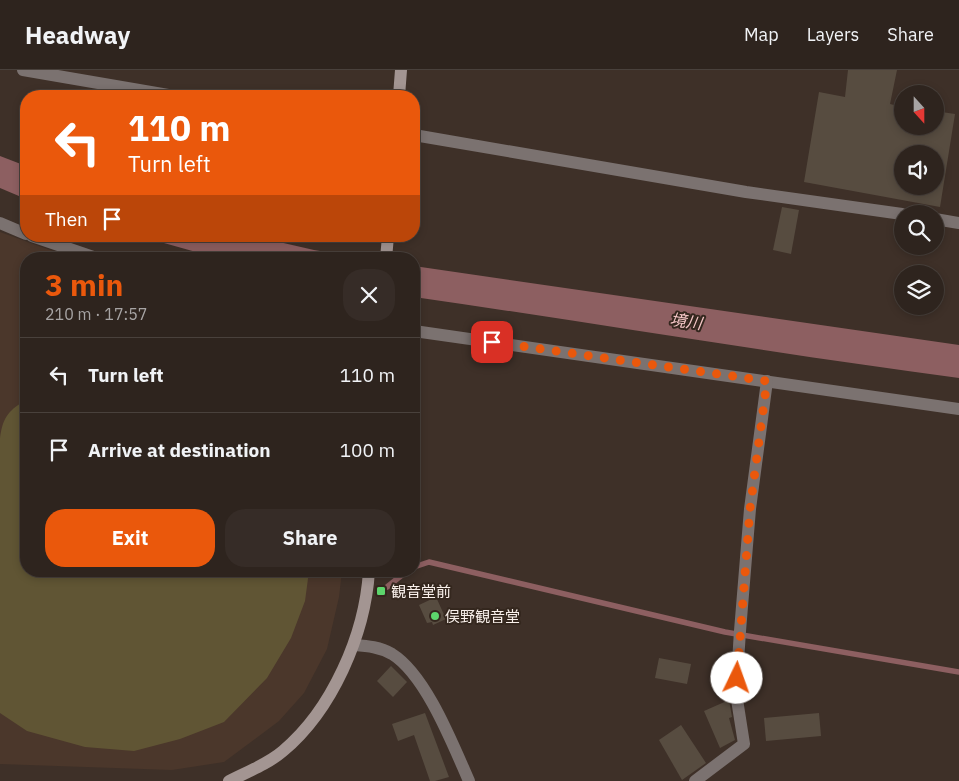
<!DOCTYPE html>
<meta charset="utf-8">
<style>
:root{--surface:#2e241e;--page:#362c27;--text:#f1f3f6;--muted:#a7a4a4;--line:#49413c;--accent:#ea580c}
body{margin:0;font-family:"IBM Plex Sans","Noto Sans JP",sans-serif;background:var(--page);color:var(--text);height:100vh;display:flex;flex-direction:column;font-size:19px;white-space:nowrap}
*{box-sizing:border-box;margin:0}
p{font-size:16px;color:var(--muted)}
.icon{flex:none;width:28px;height:28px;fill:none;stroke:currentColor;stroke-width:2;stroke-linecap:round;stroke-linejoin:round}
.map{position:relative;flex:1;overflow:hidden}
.details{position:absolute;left:20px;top:182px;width:400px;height:325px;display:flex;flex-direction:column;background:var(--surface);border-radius:20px;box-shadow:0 2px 8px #0003,0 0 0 1px var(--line)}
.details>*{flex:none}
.hud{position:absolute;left:20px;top:20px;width:400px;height:152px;border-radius:20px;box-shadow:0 2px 8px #0003,0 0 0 1px var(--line);background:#ea580c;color:#fff;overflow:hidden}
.needle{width:32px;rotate:159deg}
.controls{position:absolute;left:894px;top:15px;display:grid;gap:10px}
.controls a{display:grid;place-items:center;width:50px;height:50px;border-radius:50%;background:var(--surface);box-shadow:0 2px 8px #0003,0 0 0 1px var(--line);font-size:25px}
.pin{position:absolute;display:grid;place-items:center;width:42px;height:42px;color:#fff;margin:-21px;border-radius:10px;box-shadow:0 2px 8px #0006}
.me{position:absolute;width:55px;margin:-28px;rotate:3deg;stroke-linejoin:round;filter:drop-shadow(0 0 4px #0008)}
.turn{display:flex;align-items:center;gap:18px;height:105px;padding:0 25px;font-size:22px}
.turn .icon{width:65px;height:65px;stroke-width:2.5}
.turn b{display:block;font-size:35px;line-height:42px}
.then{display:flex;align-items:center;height:48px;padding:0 25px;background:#0003;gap:10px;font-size:19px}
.round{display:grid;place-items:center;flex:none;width:52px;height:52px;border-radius:20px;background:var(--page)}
.headline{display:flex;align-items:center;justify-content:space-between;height:85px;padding:0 25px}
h1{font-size:30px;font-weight:700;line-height:38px;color:var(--accent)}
.button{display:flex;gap:10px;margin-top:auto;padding:10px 25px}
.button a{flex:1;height:58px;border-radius:20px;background:var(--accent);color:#fff;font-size:20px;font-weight:700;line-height:58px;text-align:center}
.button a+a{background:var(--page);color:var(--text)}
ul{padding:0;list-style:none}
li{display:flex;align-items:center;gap:15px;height:75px;padding:0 25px;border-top:1px solid var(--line)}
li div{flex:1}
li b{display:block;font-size:19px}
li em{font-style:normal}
header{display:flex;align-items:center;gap:30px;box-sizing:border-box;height:70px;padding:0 25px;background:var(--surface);border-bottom:1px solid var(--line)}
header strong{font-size:24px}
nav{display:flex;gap:28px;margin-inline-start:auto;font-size:18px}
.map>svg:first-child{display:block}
.built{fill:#4b372b}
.green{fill:#605534}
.water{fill:#8d5f61}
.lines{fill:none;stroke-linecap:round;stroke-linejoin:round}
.stream{stroke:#8d5f61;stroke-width:5.5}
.building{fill:#574c40;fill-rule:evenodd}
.minor{stroke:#7b7270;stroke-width:12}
.secondary{stroke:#a39592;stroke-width:12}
.route{stroke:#ea580c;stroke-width:9;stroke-dasharray:0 16.2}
.poi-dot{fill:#5dd56c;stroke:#34271e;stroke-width:2}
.labels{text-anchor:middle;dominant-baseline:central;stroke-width:4;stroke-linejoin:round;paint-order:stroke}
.poi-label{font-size:15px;fill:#f9f0eb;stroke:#34271e;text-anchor:start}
.water-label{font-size:16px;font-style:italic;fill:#f6c7c8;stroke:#34271e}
</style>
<header>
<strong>Headway</strong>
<nav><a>Map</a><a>Layers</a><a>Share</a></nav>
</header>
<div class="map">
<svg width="959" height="711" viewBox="0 0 959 711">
<rect width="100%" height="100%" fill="#3e3028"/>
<polygon class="built" points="0,162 75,189 26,189 26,501 342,501 339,527 327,579 304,623 279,651 224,692 172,700 0,694"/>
<path class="green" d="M24,331h2v170h283l-4,30 -14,37 -24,40 -43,44 -44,17 -46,12 -49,-4 -58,-16 -27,-18v-275c3,-20 7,-26 24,-37z"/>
<g class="water">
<polygon points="0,86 26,96 26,129 0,118"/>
<polygon points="139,166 253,166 314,180 368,189 221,189"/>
<path d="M414,196l545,79v33c-182,-24 -363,-55 -545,-81z"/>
</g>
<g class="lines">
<g class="stream">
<polyline points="414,497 429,492 725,562 959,602"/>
<polyline points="387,517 407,501"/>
</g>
</g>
<g class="building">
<path d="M848,0h49l-7,34 12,3v19h33v-15l20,3 -15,93 -136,-25 15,-90 26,5zM902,84h33v32h-36z"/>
<polygon points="782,137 799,140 791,184 773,180"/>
<polygon points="436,527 446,549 433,555 432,552 427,553 419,535"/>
<polygon points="659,588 691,594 687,614 655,608"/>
<polygon points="391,596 407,612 393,627 377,611"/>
<polygon points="729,630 732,647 729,648 735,670 720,678 704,641"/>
<polygon points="425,643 449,707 435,711 430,711 414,665 398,671 392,654"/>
<polygon points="819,643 821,666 766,671 764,648"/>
<polygon points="681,655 706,693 682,710 659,670"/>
</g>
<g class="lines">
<g class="minor">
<polyline points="23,0 174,26"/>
<polyline points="414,65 746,122 902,144"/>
<polyline points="935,149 959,153"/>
<polyline points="0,153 26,164"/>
<polyline points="32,166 99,189"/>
<polyline points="414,261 959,339"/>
<path d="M354,575c14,1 26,2 38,9 34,21 61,91 77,127"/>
<polyline points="695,711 744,674 736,623 740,561 750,439 767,311"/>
</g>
<g class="secondary">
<polyline points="399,26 401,0"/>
<polyline points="386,189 388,166"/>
<path d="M229,711c18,-9 39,-17 54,-30 49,-41 82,-116 86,-180"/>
</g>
</g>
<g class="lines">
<polyline class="route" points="492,272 767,311 750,439 737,608"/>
</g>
<g class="poi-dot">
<rect x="376" y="516" width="10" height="10" rx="2.5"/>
<circle cx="435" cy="546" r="5"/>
</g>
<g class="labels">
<g class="poi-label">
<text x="391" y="521">観音堂前</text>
<text x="445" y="546">俣野観音堂</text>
</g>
<g class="water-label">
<text transform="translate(686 251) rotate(8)">境川</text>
</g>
</g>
</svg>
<div class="controls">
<a><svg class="needle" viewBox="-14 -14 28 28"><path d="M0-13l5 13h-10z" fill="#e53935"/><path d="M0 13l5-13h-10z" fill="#a7a4a4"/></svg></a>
<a><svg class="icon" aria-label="sound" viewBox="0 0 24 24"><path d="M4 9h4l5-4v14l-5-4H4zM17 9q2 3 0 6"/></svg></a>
<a><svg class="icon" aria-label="search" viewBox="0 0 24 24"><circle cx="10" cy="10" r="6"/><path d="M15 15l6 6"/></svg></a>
<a><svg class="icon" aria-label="layers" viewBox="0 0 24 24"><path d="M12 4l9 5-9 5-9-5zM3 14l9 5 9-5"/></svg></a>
</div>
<div class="pin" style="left:492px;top:272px;background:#d93025"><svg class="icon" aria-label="arrive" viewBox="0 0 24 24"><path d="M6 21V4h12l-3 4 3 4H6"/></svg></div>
<svg class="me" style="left:737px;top:608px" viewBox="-20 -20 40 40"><circle r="19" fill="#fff"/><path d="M0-13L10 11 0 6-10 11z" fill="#ea580c"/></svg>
<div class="hud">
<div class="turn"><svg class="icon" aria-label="left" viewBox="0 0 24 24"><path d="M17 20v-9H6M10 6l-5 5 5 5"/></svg><div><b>110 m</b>Turn left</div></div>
<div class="then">Then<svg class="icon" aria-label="arrive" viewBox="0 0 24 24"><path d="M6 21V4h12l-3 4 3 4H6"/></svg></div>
</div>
<section class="details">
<div class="headline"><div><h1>3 min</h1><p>210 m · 17:57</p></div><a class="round"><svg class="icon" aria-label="close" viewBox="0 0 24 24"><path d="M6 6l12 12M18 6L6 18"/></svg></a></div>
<ul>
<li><svg class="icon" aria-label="left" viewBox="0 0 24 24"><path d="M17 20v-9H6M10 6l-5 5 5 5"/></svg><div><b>Turn left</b></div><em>110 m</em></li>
<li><svg class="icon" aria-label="arrive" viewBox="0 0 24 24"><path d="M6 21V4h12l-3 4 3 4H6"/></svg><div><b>Arrive at destination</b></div><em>100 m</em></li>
</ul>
<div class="button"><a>Exit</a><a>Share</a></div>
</section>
</div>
